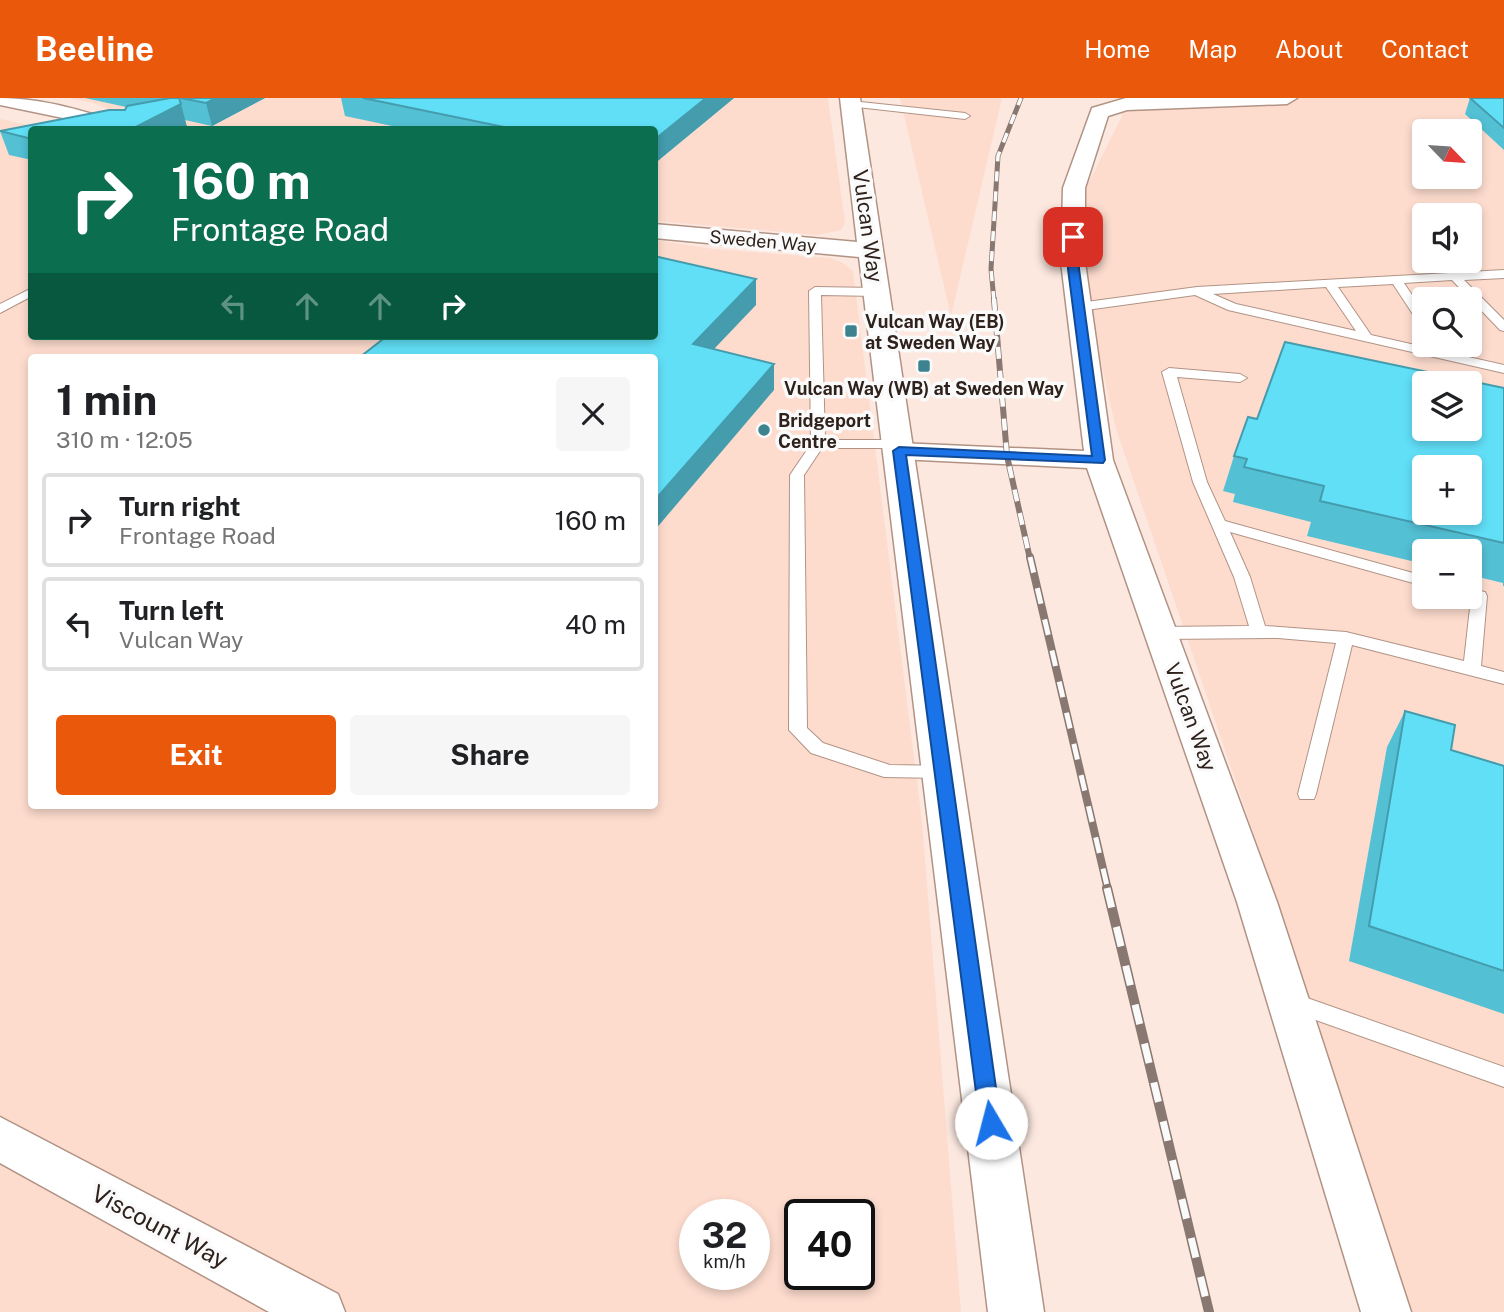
<!DOCTYPE html>
<meta charset="utf-8">
<style>
:root{--surface:#fff;--page:#f6f6f6;--text:#202124;--muted:#757577;--line:#e0e0e0;--accent:#ea580c}
body{margin:0;font-family:"Public Sans",sans-serif;background:var(--page);color:var(--text);height:100vh;display:flex;flex-direction:column;font-size:26px;white-space:nowrap}
*{box-sizing:border-box;margin:0}
p{font-size:23px;color:var(--muted)}
.icon{flex:none;width:38px;height:38px;fill:none;stroke:currentColor;stroke-width:2;stroke-linecap:round;stroke-linejoin:round}
.map{position:relative;flex:1;overflow:hidden}
.panel{position:absolute;left:28px;top:256px;width:630px;height:455px;display:flex;flex-direction:column;background:var(--surface);border-radius:7px;box-shadow:0 4px 10px #0003}
.panel>*{flex:none}
.hud{position:absolute;left:28px;top:28px;width:630px;height:214px;border-radius:7px;box-shadow:0 4px 10px #0003;background:#0b6e4f;color:#fff;overflow:hidden}
.needle{width:46px;rotate:115deg}
.buttons{position:absolute;left:1412px;top:21px;display:grid;gap:14px}
.buttons a{display:grid;place-items:center;width:70px;height:70px;border-radius:7px;background:var(--surface);box-shadow:0 4px 10px #0003;font-size:35px}
.speed{position:absolute;left:679px;top:1101px;display:flex;gap:14px;font-size:35px;font-weight:700;text-align:center}
.speed>*{display:grid;place-content:center;width:91px;height:91px;border-radius:50%;background:var(--surface);box-shadow:0 4px 10px #0003;line-height:1}
.speed small{font-size:18px;font-weight:400}
.speed .limit{border:4px solid #111;border-radius:10px;background:#fff;color:#111}
.pin{position:absolute;display:grid;place-items:center;width:60px;height:60px;color:#fff;margin:-30px;border-radius:14px;box-shadow:0 4px 10px #0006}
.me{position:absolute;width:77px;margin:-38px;rotate:352deg;stroke-linejoin:round;filter:drop-shadow(0 0 5px #0008)}
.turn{display:flex;align-items:center;gap:24px;height:147px;padding:0 28px;font-size:32px}
.turn .icon{width:91px;height:91px;stroke-width:2.5}
.turn b{display:block;font-size:49px;line-height:60px}
.lanes{display:flex;align-items:center;height:66px;padding:0 28px;background:#0003;justify-content:center;gap:35px;direction:ltr}
.lanes .off{opacity:.35}
.round{display:grid;place-items:center;flex:none;width:74px;height:74px;border-radius:7px;background:var(--page)}
.overview{display:flex;align-items:center;justify-content:space-between;height:119px;padding:0 28px}
h1{font-size:42px;font-weight:700;line-height:52px}
.action{display:flex;gap:14px;margin-top:auto;padding:14px 28px}
.action a{flex:1;height:80px;border-radius:7px;background:var(--accent);color:#fff;font-size:28px;font-weight:700;line-height:80px;text-align:center}
.action a+a{background:var(--page);color:var(--text)}
ul{padding:0;list-style:none}
li{display:flex;align-items:center;gap:21px;height:94px;margin:0 14px 10px;padding:0 14px;border:4px solid var(--line);border-radius:7px}
li div{flex:1}
li b{display:block;font-size:26px}
li em{font-style:normal}
header{display:flex;align-items:center;gap:42px;box-sizing:border-box;height:98px;padding:0 35px;background:var(--accent);color:#fff}
header strong{font-size:33px}
nav{display:flex;gap:38px;margin-inline-start:auto;font-size:24px}
.map>svg:first-child{display:block}
.built{fill:#fddcce;fill-rule:evenodd}
.lines{fill:none;stroke-linecap:round;stroke-linejoin:round}
.service-casing{stroke:#b19385;stroke-width:2}
.minor-casing{stroke:#b19385;stroke-width:3}
.tertiary-casing{stroke:#b19385;stroke-width:3}
.service{fill:#fff;fill-rule:evenodd}
.minor{fill:#fff;fill-rule:evenodd}
.tertiary{fill:#fff;fill-rule:evenodd}
.rail-far3-casing{stroke:#887871;stroke-width:5}
.rail-far2-casing{stroke:#887871;stroke-width:6}
.rail-far1-casing{stroke:#887871;stroke-width:8}
.rail-casing{stroke:#887871;stroke-width:10}
.rail-far3{stroke:#fafafa;stroke-width:3.5;stroke-dasharray:10;stroke-linecap:butt}
.rail-far2{stroke:#fafafa;stroke-width:4.5;stroke-dasharray:12;stroke-linecap:butt}
.rail-far1{stroke:#fafafa;stroke-width:5;stroke-dasharray:16;stroke-linecap:butt}
.rail{stroke:#fafafa;stroke-width:7;stroke-dasharray:20;stroke-linecap:butt}
.wall{fill:#53c0d4}
.shaded-wall{fill:#449cad}
.building{fill:#61dff7;stroke:#449cad;stroke-width:2;fill-rule:evenodd}
.route{fill:#1a73e8;stroke:#114b97;stroke-width:2}
.poi-dot{fill:#3d828f;stroke:#fafafa;stroke-width:2.5}
.labels{text-anchor:middle;dominant-baseline:central;stroke-width:7;stroke-linejoin:round;paint-order:stroke}
.far-street-label{font-size:18px;fill:#2f221d;stroke:#fafafa}
.far-poi-label{font-size:18px;font-weight:bold;fill:#2f221d;stroke:#fafafa;text-anchor:start}
.street-label{font-size:21px;fill:#2f221d;stroke:#fafafa}
.near-street-label{font-size:24px;fill:#2f221d;stroke:#fafafa}
</style>
<header>
<strong>Beeline</strong>
<nav><a>Home</a><a>Map</a><a>About</a><a>Contact</a></nav>
</header>
<div class="map">
<svg width="1504" height="1214" viewBox="0 0 1504 1214">
<rect width="100%" height="100%" fill="#fce8df"/>
<g class="built">
<polygon points="69,0 828,0 845,125 841,132 818,137 655,123 654,32 159,32 94,5"/>
<polygon points="900,0 1002,0 951,218"/>
<path d="M1116,0h388v1214h-137l-42,-268 -209,-615 -25,-111 -7,-71 2,-59 36,-72zM1424,33h46v46h-46zM1424,117h46v46h-46zM1424,201h46v46h-46zM1424,285h46v46h-46zM1424,369h46v46h-46zM1424,453h46v46h-46z"/>
<path d="M0,21l47,10 -15,1v206h622l1,-96 59,9 116,9 13,5 10,8 69,551 39,490h-961zM32,259h622v448h-622zM695,1116h59v60h-59zM800,1116h59v60h-59z"/>
</g>
<g class="lines">
<defs>
<g id="service">
<polygon points="851,3 965,15 970,18 965,21 848,8 848,4"/>
<path d="M1504,172v8l-40,2 40,40v11l-4,-1 -48,-50 -48,3 20,30v13l-4,-1 -27,-41 -55,3 33,48 133,30v8l-276,-63 -33,-15 -116,16 -6,-4 6,-4 118,-16zM1326,189l30,44 -120,-27 -23,-10z"/>
<polygon points="815,189 877,190 883,194 877,198 821,197 825,342 898,342 905,346 898,350 822,350 804,377 807,630 823,645 890,667 949,668 952,673 949,678 943,680 884,679 811,655 789,632 790,377 811,346 809,193"/>
<polygon points="32,190 32,198 0,215 0,206"/>
<polygon points="1169,270 1240,276 1247,280 1240,284 1177,279 1207,384 1225,423 1424,478 1424,488 1230,434 1250,479 1265,528 1346,534 1464,563 1471,501 1464,499 1470,499 1470,491 1485,494 1487,498 1481,568 1504,574 1504,586 1352,547 1316,696 1314,701 1300,701 1298,696 1336,545 1278,540 1161,541 1153,535 1161,529 1249,528 1234,479 1193,384 1162,274"/>
<polygon points="1290,894 1504,969 1504,989 1282,910 1279,903 1282,896"/>
</g>
<g id="minor">
<polygon points="1126,0 1297,0 1287,6 1127,12 1108,18 1085,90 1085,164 1113,362 1277,804 1411,1214 1361,1214 1237,804 1087,370 899,361 889,359 885,353 889,347 899,345 1084,353 1061,164 1063,90 1092,10"/>
<polygon points="0,1019 338,1196 345,1214 269,1214 0,1065"/>
</g>
<g id="tertiary">
<path d="M0,0c45,0 86,14 129,27l3,5h-35l-34,-12 -63,-13z"/>
<polygon points="840,0 860,0 1044,1214 988,1214 859,159 654,140 654,126 857,144"/>
</g>
</defs>
<use href="#service" class="service-casing"/>
<use href="#minor" class="minor-casing"/>
<use href="#tertiary" class="tertiary-casing"/>
<use href="#service" class="service"/>
<use href="#minor" class="minor"/>
<use href="#tertiary" class="tertiary"/>
<defs>
<polyline id="rail-far3" points="994,203 991,171 998,58 1021,0"/>
<polyline id="rail-far2" points="994,201 1007,358 1030,461"/>
<polyline id="rail-far1" points="1030,459 1108,792"/>
<polyline id="rail" points="1107,790 1209,1214"/>
</defs>
<use href="#rail-far3" class="rail-far3-casing"/>
<use href="#rail-far2" class="rail-far2-casing"/>
<use href="#rail-far1" class="rail-far1-casing"/>
<use href="#rail" class="rail-casing"/>
<use href="#rail-far3" class="rail-far3"/>
<use href="#rail-far2" class="rail-far2"/>
<use href="#rail-far1" class="rail-far1"/>
<use href="#rail" class="rail"/>
</g>
<g class="wall">
<polygon points="85,0 265,0 212,28 185,22 187,29 32,32 32,62 9,57 0,33 125,12 126,9"/>
<polygon points="341,0 734,0 654,66 654,32 411,32 345,18"/>
<polygon points="1470,0 1504,0 1504,52 1465,16"/>
<polygon points="1504,290 1504,488 1503,488 1503,485 1470,477 1470,453 1424,453 1424,466 1307,438 1311,424 1233,404 1235,396 1223,393 1234,358 1257,321"/>
<polygon points="1405,613 1451,652 1504,667 1504,916 1349,863 1387,649"/>
</g>
<g class="shaded-wall">
<polygon points="216,0 265,0 212,28 206,5"/>
<polygon points="706,0 734,0 654,66 654,42"/>
<polygon points="181,6 187,29 182,32 130,32"/>
<polygon points="756,181 756,207 694,272 693,246"/>
<polygon points="774,266 774,292 654,433 654,403"/>
</g>
<g class="building">
<polygon points="170,0 179,0 181,6 130,32 32,32 32,41 0,33 109,12 125,12 127,8"/>
<polygon points="181,0 216,0 206,5"/>
<polygon points="363,0 706,0 654,42 654,32 519,32"/>
<polygon points="1470,0 1504,0 1504,30"/>
<polygon points="654,158 756,181 693,246 774,266 654,403 654,259 360,259 387,238 654,238"/>
<path d="M1285,244l219,46v155l-184,-42 4,-15 -80,-19 3,-8 -13,-3 14,-39 9,2zM1424,285h46v46h-46zM1424,369h46v46h-46z"/>
<polygon points="1405,613 1455,627 1451,652 1504,668 1504,873 1369,828"/>
</g>
<polygon class="route" points="1073,136 1078,139 1079,171 1105,362 1103,365 906,357 1001,1025 998,1032 991,1034 983,1032 980,1025 893,353 899,349 1092,358 1068,171 1068,139"/>
<g class="poi-dot">
<rect x="844" y="226" width="14" height="14" rx="3.5"/>
<rect x="917" y="261" width="14" height="14" rx="3.5"/>
<circle cx="764" cy="332" r="7"/>
</g>
<g class="labels">
<g class="far-street-label">
<text transform="translate(763 143) rotate(5)">Sweden Way</text>
</g>
<g class="far-poi-label">
<text x="865" y="223">Vulcan Way (EB)<tspan x="865" dy="21">at Sweden Way</tspan></text>
<text x="924" y="290" text-anchor="middle">Vulcan Way (WB) at Sweden Way</text>
<text x="778" y="322">Bridgeport<tspan x="778" dy="21">Centre</tspan></text>
</g>
<g class="street-label">
<text transform="translate(868 128) rotate(82)">Vulcan Way</text>
<text transform="translate(1191 619) rotate(70)">Vulcan Way</text>
</g>
<g class="near-street-label">
<text transform="translate(160 1128) rotate(28)">Viscount Way</text>
</g>
</g>
</svg>
<div class="buttons">
<a><svg class="needle" viewBox="-14 -14 28 28"><path d="M0-13l5 13h-10z" fill="#e53935"/><path d="M0 13l5-13h-10z" fill="#757577"/></svg></a>
<a><svg class="icon" aria-label="sound" viewBox="0 0 24 24"><path d="M4 9h4l5-4v14l-5-4H4zM17 9q2 3 0 6"/></svg></a>
<a><svg class="icon" aria-label="search" viewBox="0 0 24 24"><circle cx="10" cy="10" r="6"/><path d="M15 15l6 6"/></svg></a>
<a><svg class="icon" aria-label="layers" viewBox="0 0 24 24"><path d="M12 4l9 5-9 5-9-5zM3 14l9 5 9-5"/></svg></a>
<a>+</a>
<a>−</a>
</div>
<div class="speed"><div>32<small>km/h</small></div><div class="limit">40</div></div>
<div class="pin" style="left:1073px;top:139px;background:#d93025"><svg class="icon" aria-label="arrive" viewBox="0 0 24 24"><path d="M6 21V4h12l-3 4 3 4H6"/></svg></div>
<svg class="me" style="left:991px;top:1025px" viewBox="-20 -20 40 40"><circle r="19" fill="#fff"/><path d="M0-13L10 11 0 6-10 11z" fill="#1a73e8"/></svg>
<div class="hud">
<div class="turn"><svg class="icon" aria-label="right" viewBox="0 0 24 24"><path d="M7 20v-9h11M14 6l5 5-5 5"/></svg><div><b>160 m</b>Frontage Road</div></div>
<div class="lanes"><svg class="icon off" aria-label="left" viewBox="0 0 24 24"><path d="M17 20v-9H6M10 6l-5 5 5 5"/></svg><svg class="icon off" aria-label="ahead" viewBox="0 0 24 24"><path d="M12 20V5M6 11l6-6 6 6"/></svg><svg class="icon off" aria-label="ahead" viewBox="0 0 24 24"><path d="M12 20V5M6 11l6-6 6 6"/></svg><svg class="icon" aria-label="right" viewBox="0 0 24 24"><path d="M7 20v-9h11M14 6l5 5-5 5"/></svg></div>
</div>
<section class="panel">
<div class="overview"><div><h1>1 min</h1><p>310 m · 12:05</p></div><a class="round"><svg class="icon" aria-label="close" viewBox="0 0 24 24"><path d="M6 6l12 12M18 6L6 18"/></svg></a></div>
<ul>
<li><svg class="icon" aria-label="right" viewBox="0 0 24 24"><path d="M7 20v-9h11M14 6l5 5-5 5"/></svg><div><b>Turn right</b><p>Frontage Road</p></div><em>160 m</em></li>
<li><svg class="icon" aria-label="left" viewBox="0 0 24 24"><path d="M17 20v-9H6M10 6l-5 5 5 5"/></svg><div><b>Turn left</b><p>Vulcan Way</p></div><em>40 m</em></li>
</ul>
<div class="action"><a>Exit</a><a>Share</a></div>
</section>
</div>
